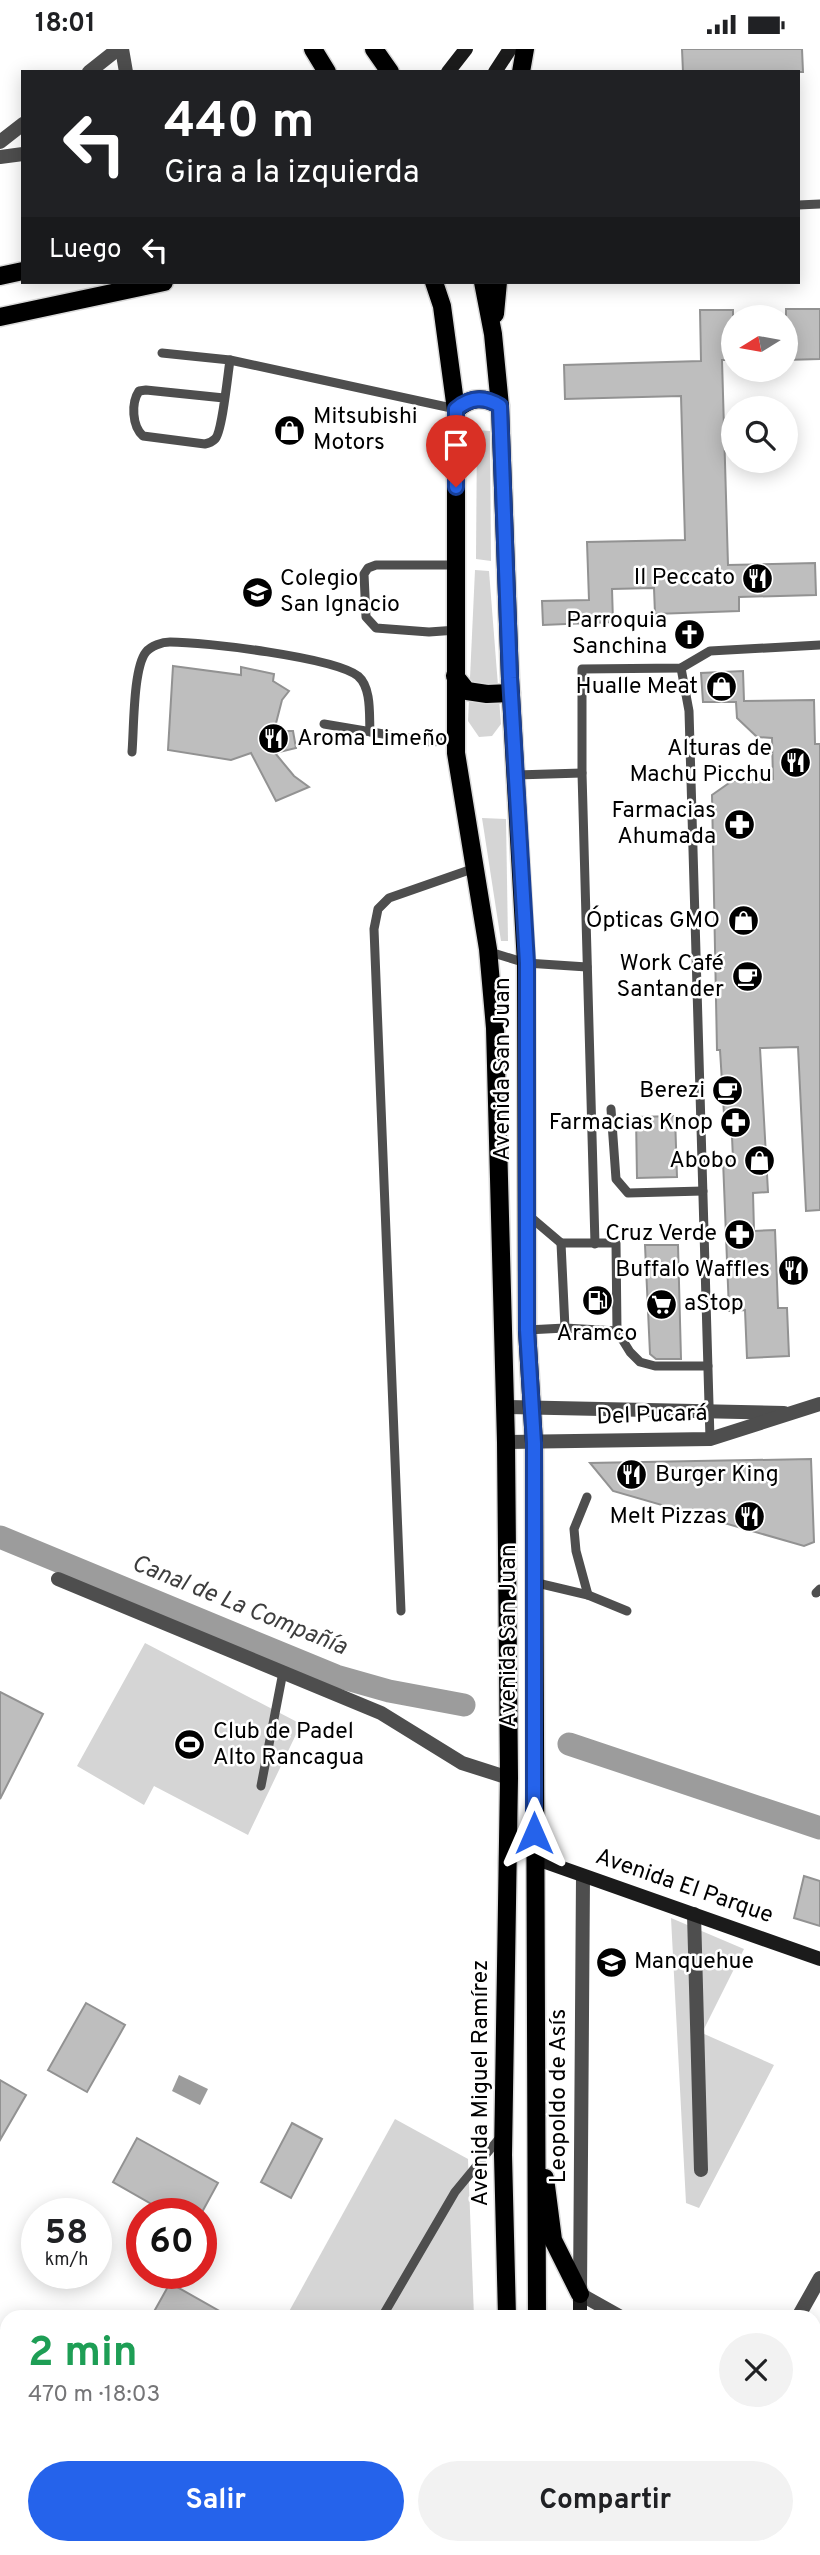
<!DOCTYPE html>
<html lang="es">
<meta charset="utf-8">
<style>
:root{--surface:#fff;--page:#f2f2f2;--text:#202124;--muted:#757577;--accent:#2563eb}
body{margin:0;font-family:Overpass,sans-serif;background:var(--page);color:var(--text);height:100vh;display:flex;flex-direction:column;font-size:26px;white-space:nowrap}
*{box-sizing:border-box;margin:0}
p{font-size:23px;color:var(--muted)}
.icon{flex:none;width:38px;height:38px;fill:none;stroke:currentColor;stroke-width:2;stroke-linecap:round;stroke-linejoin:round}
.map{position:relative;flex:1;overflow:hidden}
.details{position:absolute;left:0px;top:2261px;width:821px;height:245px;display:flex;flex-direction:column;background:var(--surface);border-radius:21px 21px 0 0;box-shadow:0 4px 18px #0003}
.details>*{flex:none}
.hud{position:absolute;left:21px;top:21px;width:779px;height:214px;border-radius:0px;box-shadow:0 4px 18px #0003;background:#202124;color:#fff;overflow:hidden}
.needle{width:46px;rotate:259deg}
.controls{position:absolute;left:721px;top:256px;display:grid;gap:14px}
.controls a{display:grid;place-items:center;width:77px;height:77px;border-radius:50%;background:var(--surface);box-shadow:0 4px 18px #0003;font-size:35px}
.speed{position:absolute;left:21px;top:2149px;display:flex;gap:14px;font-size:35px;font-weight:700;text-align:center}
.speed>*{display:grid;place-content:center;width:91px;height:91px;border-radius:50%;background:var(--surface);box-shadow:0 4px 18px #0003;line-height:1}
.speed small{font-size:18px;font-weight:400}
.speed .limit{border:10px solid #d22;background:#fff;color:#111}
.pin{position:absolute;display:grid;place-items:center;width:60px;height:60px;color:#fff;margin:-72px -30px;border-radius:50% 50% 50% 0;rotate:-45deg;box-shadow:0 0 7px #0007}
.pin .icon{rotate:45deg}
.me{position:absolute;width:77px;margin:-38px;rotate:0deg;stroke-linejoin:round;filter:drop-shadow(0 0 5px #0008)}
.turn{display:flex;align-items:center;gap:24px;height:147px;padding:0 28px;font-size:32px}
.turn .icon{width:91px;height:91px;stroke-width:2.5}
.turn b{display:block;font-size:49px;line-height:60px}
.then{display:flex;align-items:center;height:66px;padding:0 28px;background:#0003;gap:14px;font-size:26px}
.round{display:grid;place-items:center;flex:none;width:74px;height:74px;border-radius:37px;background:var(--page)}
.summary{display:flex;align-items:center;justify-content:space-between;height:119px;padding:0 28px}
h1{font-size:42px;font-weight:700;line-height:52px;color:#1e9e55}
.action{display:flex;gap:14px;margin-top:auto;padding:14px 28px}
.action a{flex:1;height:80px;border-radius:42px;background:var(--accent);color:#fff;font-size:28px;font-weight:700;line-height:80px;text-align:center}
.action a+a{background:var(--page);color:var(--text)}
.status{display:flex;justify-content:space-between;align-items:center;height:49px;padding:0 35px;background:var(--surface);direction:ltr}
.status svg{height:19px;fill:currentColor}
.map>svg:first-child{display:block}
.green{fill:#d5d5d5}
.water{fill:#9c9c9c}
.lines{fill:none;stroke-linecap:round;stroke-linejoin:round}
.canal{stroke:#9c9c9c;stroke-width:23}
.building{fill:#bebebe;stroke:#929292;stroke-width:2}
.primary-casing{stroke:#dbdbdb;stroke-width:21}
.lane{stroke:#4e4e4e;stroke-width:9}
.street{stroke:#4e4e4e;stroke-width:14}
.secondary{stroke:#1b1b1b;stroke-width:14}
.primary{stroke:#000;stroke-width:18}
.route-casing{stroke:#184099;stroke-width:18}
.route{stroke:#2563eb;stroke-width:12}
.labels{text-anchor:middle;dominant-baseline:central;stroke-width:5;stroke-linejoin:round;paint-order:stroke}
.poi-label{font-size:23px;fill:#000;stroke:#fff;text-anchor:end}
.street-label{font-size:23px;fill:#000;stroke:#fff}
.water-label{font-size:24px;font-style:italic;fill:#3d3d3d;stroke:#fff}
</style>
<div class="status"><b>18:01</b><svg viewBox="0 0 49 12"><path d="M0 12V9h3v3zM5 12V6h3v6zM10 12V3h3v9zM15 12V0h3v12zM26 1h20v11H26zM47 4h2v5h-2z"/></svg></div>
<div class="map">
<svg width="820" height="2506" viewBox="0 0 820 2506">
<rect width="100%" height="100%" fill="#fff"/>
<g class="green">
<polygon points="477,381 490,382 491,512 476,510"/>
<polygon points="475,521 489,522 501,675 492,687 479,688 468,672"/>
<polygon points="482,769 506,770 508,892 501,892"/>
<polygon points="145,1594 301,1675 248,1786 154,1737 144,1756 77,1717"/>
<polygon points="671,1869 744,1900 702,1984 774,2016 699,2159 686,2154"/>
<polygon points="395,2070 468,2110 474,2268 286,2268"/>
<polygon points="188,2499 480,2499 480,2506 202,2506"/>
</g>
<polygon class="water" points="179,2026 208,2040 200,2056 172,2042"/>
<g class="lines">
<g class="canal">
<polyline points="0,1488 336,1627 389,1642 464,1656"/>
<polyline points="569,1695 820,1779"/>
</g>
</g>
<g class="building">
<polygon points="682,0 802,0 803,23 683,23"/>
<polygon points="786,260 820,260 820,310 786,311"/>
<polygon points="700,261 733,261 733,311 722,311 728,516 815,514 816,546 739,548 739,562 655,565 654,539 612,540 613,573 543,576 542,552 589,551 587,493 685,491 681,347 565,350 564,316 701,312"/>
<polygon points="173,617 241,626 241,618 274,625 273,632 289,642 282,651 274,682 293,682 296,699 275,704 294,727 309,738 276,752 251,704 231,711 168,701"/>
<polygon points="743,622 744,652 814,651 815,695 820,695 820,1161 806,1162 798,998 760,999 768,1143 753,1144 754,1182 775,1181 778,1259 787,1259 789,1307 747,1309 745,1261 729,1262 723,1111 733,1110 731,1065 724,1065 720,1001 717,1001 712,746 732,732 773,730 772,689 757,688 737,669 736,653 703,653 701,624"/>
<polygon points="675,1067 677,1128 637,1129 636,1068"/>
<polygon points="645,1196 678,1196 681,1310 656,1310 650,1305"/>
<polygon points="811,1410 814,1493 804,1497 613,1442 590,1414"/>
<polygon points="0,1643 43,1665 0,1750"/>
<polygon points="804,1827 820,1832 820,1877 794,1869"/>
<polygon points="86,1954 125,1976 87,2043 48,2021"/>
<polygon points="0,2031 26,2046 0,2091"/>
<polygon points="292,2074 322,2090 291,2149 261,2133"/>
<polygon points="137,2089 218,2134 201,2165 169,2165 113,2133"/>
<polygon points="170,2234 230,2268 151,2268"/>
</g>
<g class="lines">
<defs>
<g id="primary">
<polyline points="313,0 327,23"/>
<polyline points="374,0 390,23"/>
<polyline points="521,23 525,0"/>
<polyline points="0,227 23,222"/>
<polyline points="434,233 442,257 456,361 456,704 488,900 495,979 506,1393 509,1729 503,2106 507,2268"/>
<polyline points="483,233 493,285 500,357 510,629 526,914 527,1281 534,1394 537,2268"/>
<polyline points="495,265 498,233"/>
<polyline points="0,268 164,233"/>
<path d="M456,361c14,-13 28,-14 44,-4"/>
<polyline points="455,627 467,642 487,645 511,644"/>
<polyline points="545,2129 553,2191 580,2245"/>
<polyline points="514,2499 514,2506"/>
<polyline points="541,2499 541,2506"/>
</g>
</defs>
<use href="#primary" class="primary-casing"/>
<g class="lane">
<polyline points="798,156 820,155"/>
<polyline points="162,304 230,311 456,360"/>
<path d="M224,349l-78,-8 -7,1c-8,12 -7,35 4,45l62,8c5,-1 7,-2 10,-5 7,-6 13,-66 15,-79"/>
<polyline points="455,516 376,516 368,519 364,525 366,568 376,579 429,583 457,581"/>
<polyline points="681,619 689,662 710,1390"/>
<polyline points="324,675 431,693 456,691"/>
<path d="M132,703c2,-23 1,-84 14,-100 5,-6 16,-10 24,-10 34,0 163,15 188,34 14,12 11,40 12,56"/>
<polyline points="516,726 582,724"/>
<polyline points="490,903 526,914 587,918"/>
<polyline points="611,1060 616,1130 628,1144 703,1142"/>
<polyline points="528,1166 561,1194"/>
<polyline points="595,1195 582,724 582,620 681,619 710,602 820,596"/>
<polyline points="527,1281 565,1279"/>
<polyline points="617,1282 565,1279 561,1194 616,1194 617,1282 630,1303 640,1313 655,1317 708,1317"/>
<polyline points="587,1448 574,1480 576,1502 588,1546"/>
<polyline points="533,1533 588,1546 627,1562"/>
<polyline points="816,1544 820,1540"/>
<polyline points="401,1562 374,880 378,860 389,849 475,819"/>
<polyline points="261,1737 283,1623"/>
<polyline points="382,2268 455,2143 502,2086"/>
<polyline points="388,2499 389,2506"/>
</g>
<g class="street">
<polyline points="122,0 126,23"/>
<polyline points="89,23 118,0"/>
<polyline points="0,93 23,75"/>
<polyline points="0,108 23,105"/>
<polyline points="505,1358 784,1364"/>
<polyline points="506,1393 710,1390 820,1355"/>
<polyline points="58,1530 381,1664 462,1714 509,1729"/>
<polyline points="583,1827 580,2245 621,2268"/>
<polyline points="694,1865 701,2121"/>
<polyline points="798,2268 820,2229"/>
<polyline points="814,2371 820,2374"/>
<polyline points="0,2428 7,2432"/>
<polyline points="121,2499 133,2506"/>
</g>
<g class="secondary">
<polyline points="448,23 466,0"/>
<polyline points="495,23 510,0"/>
<polyline points="534,1809 820,1910"/>
<polyline points="580,2245 580,2268"/>
<polyline points="588,2499 588,2506"/>
</g>
<use href="#primary" class="primary"/>
</g>
<g class="lines">
<defs>
<path id="route" d="M456,438v-78c14,-12 28,-13 44,-3l10,272 17,285v367l7,113v390"/>
</defs>
<use href="#route" class="route-casing"/>
<use href="#route" class="route"/>
</g>
<defs>
<symbol id="shop-disc" viewBox="-11 -11 22 22"><circle r="9.5" fill="#000" stroke="#fff"/><path d="M-5-2.5h2.3a2.7 3.5 0 0 1 5.4 0H5L5.5 6h-11ZM-1.5-2.5h3a1.5 2.3 0 0 0-3 0Z" fill="#fff"/></symbol>
<symbol id="restaurant-disc" viewBox="-11 -11 22 22"><circle r="9.5" fill="#000" stroke="#fff"/><path d="M-5-6h1v4h1v-4h1v4h1v-4h1v5L-1.5 .5V6h-2V.5L-5-1ZM5-6V6H3V1.5H1.5Q1.5-4 5-6Z" fill="#fff"/></symbol>
<symbol id="school-disc" viewBox="-11 -11 22 22"><circle r="9.5" fill="#000" stroke="#fff"/><path d="M0-5L7-2L0 1L-7-2ZM-4 1L0 2.5L4 1V4Q0 6-4 4Z" fill="#fff"/></symbol>
<symbol id="church-disc" viewBox="-11 -11 22 22"><circle r="9.5" fill="#000" stroke="#fff"/><path d="M-1.2-6h2.4v3.5h3.3v2.4h-3.3V6h-2.4V-.1h-3.3v-2.4h3.3Z" fill="#fff"/></symbol>
<symbol id="pharmacy-disc" viewBox="-11 -11 22 22"><circle r="9.5" fill="#000" stroke="#fff"/><path d="M-2-6h4v4h4v4h-4v4h-4v-4h-4v-4h4Z" fill="#fff"/></symbol>
<symbol id="cafe-disc" viewBox="-11 -11 22 22"><circle r="9.5" fill="#000" stroke="#fff"/><path d="M-5.5-4.5H6V0H3Q3 3.5 0 3.5H-2.5Q-5.5 3.5-5.5 0ZM3-3.2v2h1.7v-2ZM-6 4.5H4V6H-6Z" fill="#fff"/></symbol>
<symbol id="fuel-disc" viewBox="-11 -11 22 22"><circle r="9.5" fill="#000" stroke="#fff"/><path d="M-5.5-6h7V0h2V4h1.3V-2.5L3-4.5l.8-.8L6-3V5H2.5V1h-1V6h-7ZM-4.2-4.7v3.2H.2V-4.7Z" fill="#fff"/></symbol>
<symbol id="supermarket-disc" viewBox="-11 -11 22 22"><circle r="9.5" fill="#000" stroke="#fff"/><path d="M-6-5.5h2.5l.6 2H6L4.5 2H-2.5L-4.4-4H-6ZM-1.5 3.2a1.3 1.3 0 1 0 .1 0ZM3 3.2a1.3 1.3 0 1 0 .1 0Z" fill="#fff"/></symbol>
<symbol id="stadium-disc" viewBox="-11 -11 22 22"><circle r="9.5" fill="#000" stroke="#fff"/><path d="M0-5a6.5 5 0 1 0 0 10a6.5 5 0 1 0 0-10ZM-3.5-1.8h7v3.6h-7Z" fill="#fff"/></symbol>
</defs>
<g fill-rule="evenodd">
<use href="#shop-disc" x="272" y="364" width="35" height="35"/>
<use href="#restaurant-disc" x="740" y="512" width="35" height="35"/>
<use href="#school-disc" x="240" y="526" width="35" height="35"/>
<use href="#church-disc" x="672" y="568" width="35" height="35"/>
<use href="#shop-disc" x="704" y="620" width="35" height="35"/>
<use href="#restaurant-disc" x="256" y="672" width="35" height="35"/>
<use href="#restaurant-disc" x="778" y="696" width="35" height="35"/>
<use href="#pharmacy-disc" x="722" y="758" width="35" height="35"/>
<use href="#shop-disc" x="726" y="854" width="35" height="35"/>
<use href="#cafe-disc" x="730" y="910" width="35" height="35"/>
<use href="#cafe-disc" x="710" y="1024" width="35" height="35"/>
<use href="#pharmacy-disc" x="718" y="1056" width="35" height="35"/>
<use href="#shop-disc" x="742" y="1094" width="35" height="35"/>
<use href="#pharmacy-disc" x="722" y="1168" width="35" height="35"/>
<use href="#restaurant-disc" x="776" y="1204" width="35" height="35"/>
<use href="#fuel-disc" x="580" y="1234" width="35" height="35"/>
<use href="#supermarket-disc" x="644" y="1238" width="35" height="35"/>
<use href="#restaurant-disc" x="614" y="1408" width="35" height="35"/>
<use href="#restaurant-disc" x="732" y="1450" width="35" height="35"/>
<use href="#stadium-disc" x="172" y="1678" width="35" height="35"/>
<use href="#school-disc" x="594" y="1896" width="35" height="35"/>
</g>
<g class="labels">
<g class="poi-label">
<text x="313" y="368" text-anchor="start">Mitsubishi<tspan x="313" dy="26">Motors</tspan></text>
<text x="735" y="529">Il Peccato</text>
<text x="280" y="530" text-anchor="start">Colegio<tspan x="280" dy="26">San Ignacio</tspan></text>
<text x="667" y="572">Parroquia<tspan x="667" dy="26">Sanchina</tspan></text>
<text x="698" y="638">Hualle Meat</text>
<text x="297" y="690" text-anchor="start">Aroma Limeño</text>
<text x="772" y="700">Alturas de<tspan x="772" dy="26">Machu Picchu</tspan></text>
<text x="716" y="762">Farmacias<tspan x="716" dy="26">Ahumada</tspan></text>
<text x="720" y="872">Ópticas GMO</text>
<text x="724" y="915">Work Café<tspan x="724" dy="26">Santander</tspan></text>
<text x="705" y="1042">Berezi</text>
<text x="713" y="1074">Farmacias Knop</text>
<text x="737" y="1112">Abobo</text>
<text x="717" y="1185">Cruz Verde</text>
<text x="770" y="1221">Buffalo Waffles</text>
<text x="684" y="1255" text-anchor="start">aStop</text>
<text x="597" y="1285" text-anchor="middle">Aramco</text>
<text x="655" y="1426" text-anchor="start">Burger King</text>
<text x="727" y="1468">Melt Pizzas</text>
<text x="213" y="1683" text-anchor="start">Club de Padel<tspan x="213" dy="26">Alto Rancagua</tspan></text>
<text x="634" y="1913" text-anchor="start">Manquehue</text>
</g>
<g class="street-label">
<text transform="translate(503 1020) rotate(-90)">Avenida San Juan</text>
<text transform="translate(652 1367) rotate(-2)">Del Pucará</text>
<text transform="translate(509 1587) rotate(-90)">Avenida San Juan</text>
<text transform="translate(684 1838) rotate(19)">Avenida El Parque</text>
<text transform="translate(481 2034) rotate(-90)">Avenida Miguel Ramírez</text>
<text transform="translate(559 2047) rotate(-90)">Leopoldo de Asís</text>
</g>
<g class="water-label">
<text transform="translate(239 1557) rotate(22)">Canal de La Compañía</text>
</g>
</g>
</svg>
<div class="controls">
<a><svg class="needle" viewBox="-14 -14 28 28"><path d="M0-13l5 13h-10z" fill="#e53935"/><path d="M0 13l5-13h-10z" fill="#757577"/></svg></a>
<a><svg class="icon" aria-label="search" viewBox="0 0 24 24"><circle cx="10" cy="10" r="6"/><path d="M15 15l6 6"/></svg></a>
</div>
<div class="speed"><div>58<small>km/h</small></div><div class="limit">60</div></div>
<div class="pin" style="left:456px;top:438px;background:#d93025"><svg class="icon" aria-label="arrive" viewBox="0 0 24 24"><path d="M6 21V4h12l-3 4 3 4H6"/></svg></div>
<svg class="me" style="left:534px;top:1784px" viewBox="-20 -20 40 40"><path d="M0-17L14 15 0 8-14 15z" fill="#2563eb" stroke="#fff" stroke-width="4"/></svg>
<div class="hud">
<div class="turn"><svg class="icon" aria-label="left" viewBox="0 0 24 24"><path d="M17 20v-9H6M10 6l-5 5 5 5"/></svg><div><b>440 m</b>Gira a la izquierda</div></div>
<div class="then">Luego<svg class="icon" aria-label="left" viewBox="0 0 24 24"><path d="M17 20v-9H6M10 6l-5 5 5 5"/></svg></div>
</div>
<section class="details">
<div class="summary"><div><h1>2 min</h1><p>470 m · 18:03</p></div><a class="round"><svg class="icon" aria-label="close" viewBox="0 0 24 24"><path d="M6 6l12 12M18 6L6 18"/></svg></a></div>
<div class="action"><a>Salir</a><a>Compartir</a></div>
</section>
</div>
